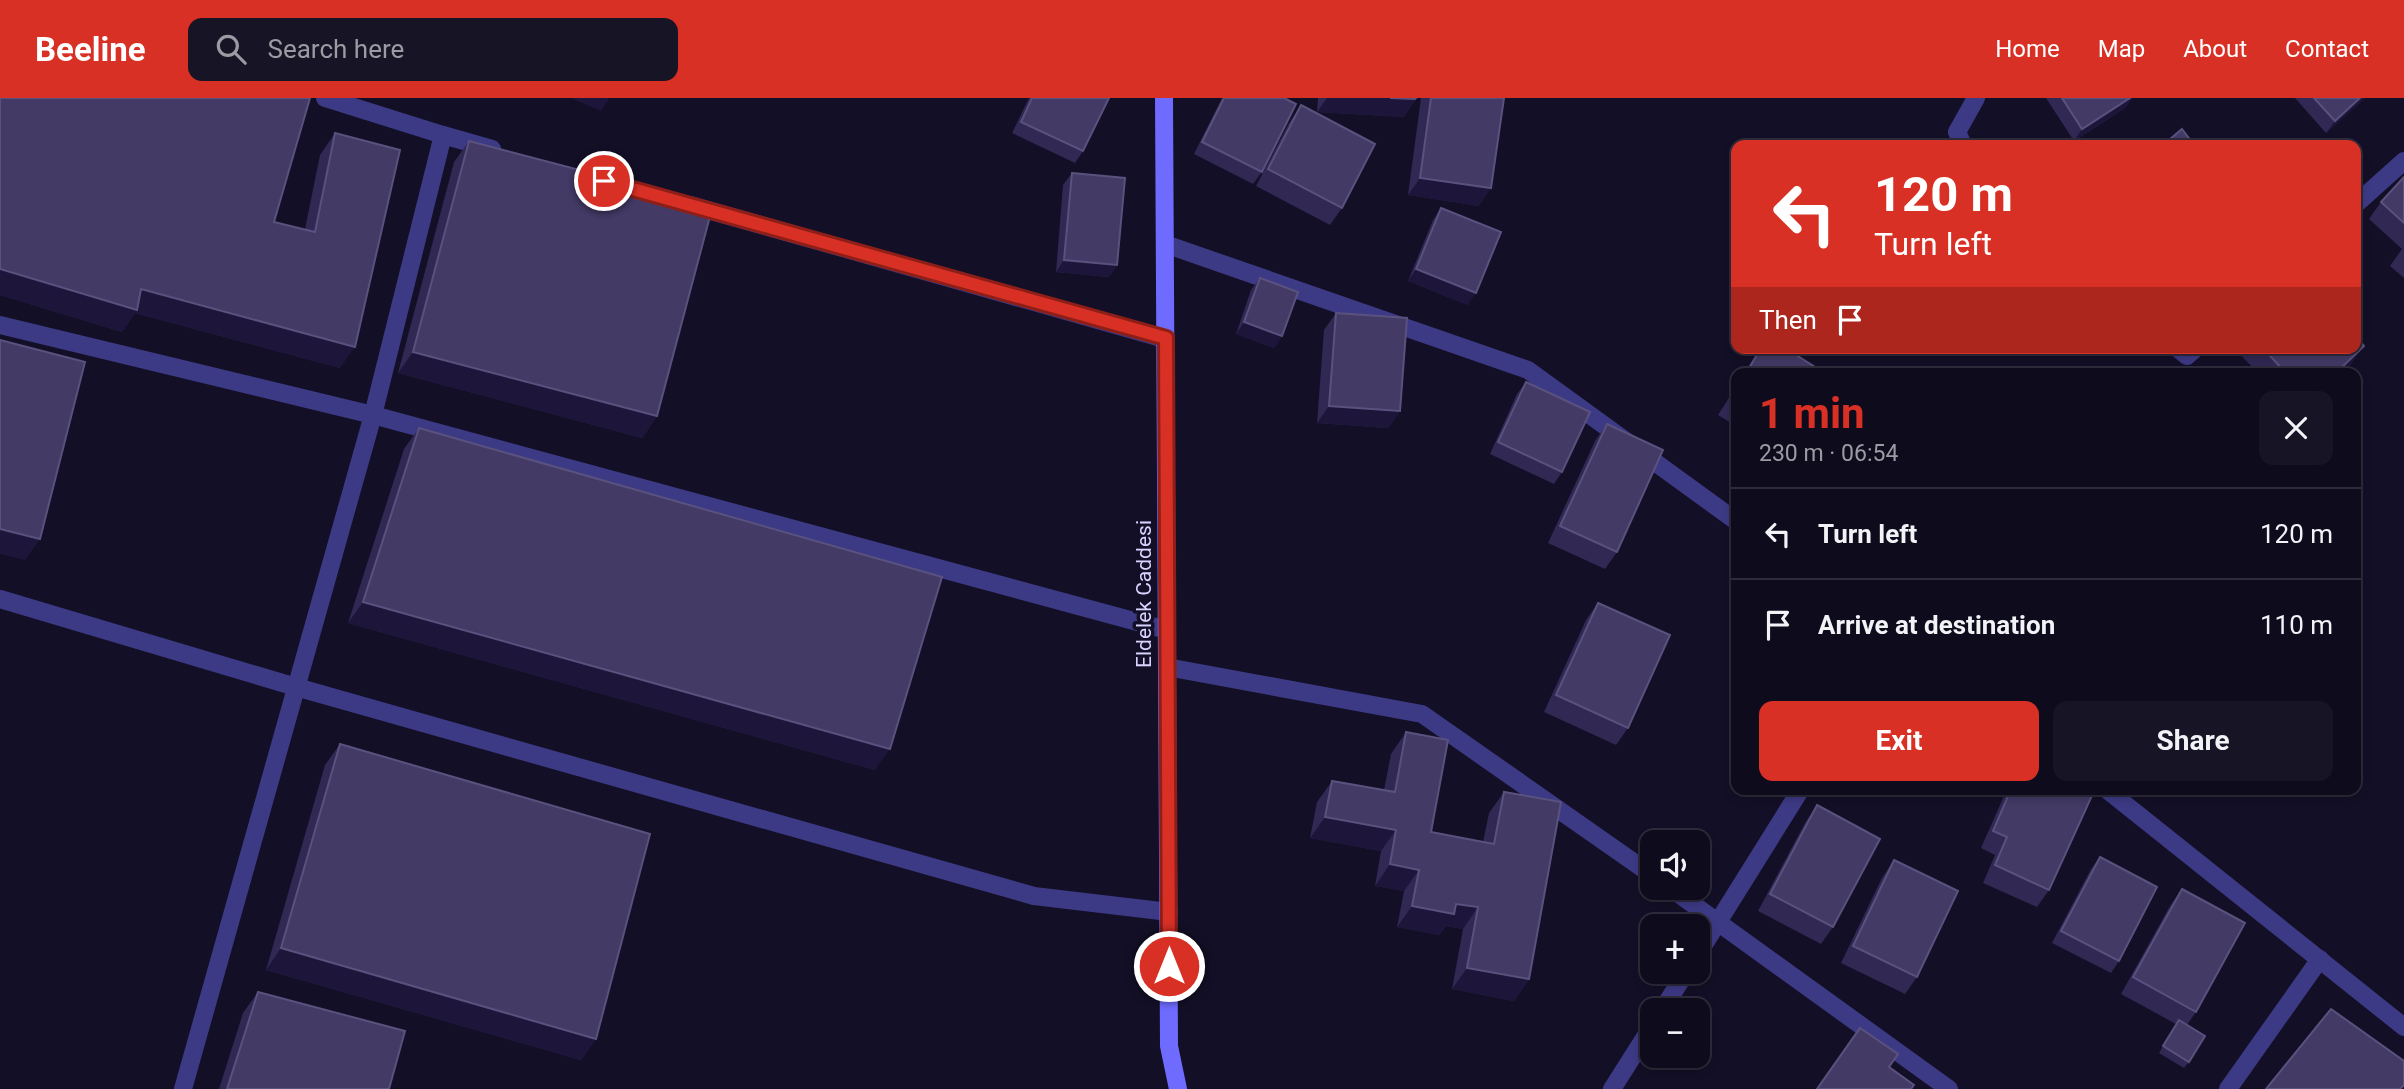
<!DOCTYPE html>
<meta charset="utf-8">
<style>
:root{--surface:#0e0b1c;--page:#171425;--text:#f1f3f6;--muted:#9b9ba3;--line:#2e2b3b;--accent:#d93025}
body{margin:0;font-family:Roboto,sans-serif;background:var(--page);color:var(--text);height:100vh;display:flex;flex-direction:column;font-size:26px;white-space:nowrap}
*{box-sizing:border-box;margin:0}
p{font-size:23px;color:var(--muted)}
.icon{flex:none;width:38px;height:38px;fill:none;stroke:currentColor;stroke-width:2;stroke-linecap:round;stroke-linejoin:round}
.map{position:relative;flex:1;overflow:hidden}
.details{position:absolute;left:1731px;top:270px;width:630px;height:427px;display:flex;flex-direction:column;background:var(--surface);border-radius:14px;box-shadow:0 4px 10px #0003,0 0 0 2px var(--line)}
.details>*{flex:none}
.banner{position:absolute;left:1731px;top:42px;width:630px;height:214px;border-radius:14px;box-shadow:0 4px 10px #0003,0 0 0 2px var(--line);background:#d93025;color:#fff;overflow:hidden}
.fabs{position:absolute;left:1640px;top:732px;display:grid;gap:14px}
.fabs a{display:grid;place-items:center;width:70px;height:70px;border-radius:14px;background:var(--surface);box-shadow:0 4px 10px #0003,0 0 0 2px var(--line);font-size:35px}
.pin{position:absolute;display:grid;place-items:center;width:60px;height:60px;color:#fff;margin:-30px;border:4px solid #fff;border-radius:50%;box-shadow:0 2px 7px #0007}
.me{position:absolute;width:77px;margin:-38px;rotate:0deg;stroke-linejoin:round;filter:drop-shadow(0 0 5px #0008)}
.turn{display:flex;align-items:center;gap:24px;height:147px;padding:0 28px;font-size:32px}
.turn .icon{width:91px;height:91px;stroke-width:2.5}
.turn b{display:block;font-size:49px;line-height:60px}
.then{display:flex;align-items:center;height:66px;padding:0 28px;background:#0003;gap:14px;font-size:26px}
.round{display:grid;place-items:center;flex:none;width:74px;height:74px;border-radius:14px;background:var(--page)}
.summary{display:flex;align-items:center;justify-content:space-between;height:119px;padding:0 28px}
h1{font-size:42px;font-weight:700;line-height:52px;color:var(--accent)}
.button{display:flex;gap:14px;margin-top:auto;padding:14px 28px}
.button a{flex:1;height:80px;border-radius:14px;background:var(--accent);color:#fff;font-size:28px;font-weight:700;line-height:80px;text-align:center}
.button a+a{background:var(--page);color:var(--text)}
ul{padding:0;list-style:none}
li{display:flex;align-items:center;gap:21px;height:91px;padding:0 28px;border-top:2px solid var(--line)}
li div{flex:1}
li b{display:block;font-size:26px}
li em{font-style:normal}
header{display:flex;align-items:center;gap:42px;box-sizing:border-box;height:98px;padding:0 35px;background:var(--accent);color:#fff}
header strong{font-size:33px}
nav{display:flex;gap:38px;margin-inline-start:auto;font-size:24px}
.search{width:490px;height:63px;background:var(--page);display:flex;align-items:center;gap:18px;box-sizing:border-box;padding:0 24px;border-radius:14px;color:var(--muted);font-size:26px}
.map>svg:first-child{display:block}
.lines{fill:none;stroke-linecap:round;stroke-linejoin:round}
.lane{stroke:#3d3a85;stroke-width:18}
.street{stroke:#3d3a85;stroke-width:18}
.secondary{stroke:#6f6bff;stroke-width:18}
.wall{fill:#312854}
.shaded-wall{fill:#1d163a}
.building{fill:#433a66;stroke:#5a527e;stroke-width:2}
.route-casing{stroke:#8d1f18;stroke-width:18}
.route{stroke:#d93025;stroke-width:12}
.labels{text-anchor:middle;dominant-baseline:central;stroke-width:7;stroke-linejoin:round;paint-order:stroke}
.street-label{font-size:21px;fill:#d9d4ff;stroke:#130f26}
</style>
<header>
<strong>Beeline</strong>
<div class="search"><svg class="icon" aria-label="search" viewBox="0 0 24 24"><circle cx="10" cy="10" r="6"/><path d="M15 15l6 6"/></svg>Search here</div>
<nav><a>Home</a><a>Map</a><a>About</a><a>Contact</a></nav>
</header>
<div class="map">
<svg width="2404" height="991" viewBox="0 0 2404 991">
<rect width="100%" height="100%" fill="#130f26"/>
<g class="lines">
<g class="lane">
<polyline points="325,0 443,37"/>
<polyline points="690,107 1165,241"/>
<polyline points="0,227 373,317 1167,532"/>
<polyline points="0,501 296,589 1034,798 1169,814"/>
<polyline points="183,991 373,317 443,37 492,51"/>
</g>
<g class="street">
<polyline points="1963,47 1957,34 1976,0"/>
<polyline points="2356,106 2404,63"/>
<polyline points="1165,146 1528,272 1736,423"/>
<polyline points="2177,250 2187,258 2196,250"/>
<polyline points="1167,569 1422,616 1652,777"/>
<polyline points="2106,691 2404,929"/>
<polyline points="1669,789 1949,991"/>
<polyline points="1698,856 1801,691"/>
<polyline points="1662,912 1687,873"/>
<polyline points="1612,991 1652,928"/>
<polyline points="2228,991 2320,861"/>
</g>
<polyline class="secondary" points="1164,0 1169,948 1178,991"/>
</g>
<g class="wall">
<polygon points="1029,0 1109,0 1083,53 1075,65 1012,35"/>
<polygon points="1222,0 1284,0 1262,74 1253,86 1194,56"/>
<polygon points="1318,0 1416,0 1404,19 1317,14"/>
<polygon points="1421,0 1504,0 1479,108 1408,97"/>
<polygon points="2046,0 2132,0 2125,10 2074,43"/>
<polygon points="2295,0 2365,0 2326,35"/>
<polygon points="1301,7 1342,110 1330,127 1256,88 1289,25"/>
<polygon points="335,35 340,270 135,215 122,234 0,197 274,124 305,131 320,57"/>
<polygon points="469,43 657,318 642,340 398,275 454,64"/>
<polygon points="1072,75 1117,167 1109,179 1056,174 1063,87"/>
<polygon points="2404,79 2404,180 2390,168 2402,151 2369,121 2381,104"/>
<polygon points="1441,110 1468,207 1408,183 1433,122"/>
<polygon points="1260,180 1282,238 1274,250 1236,236 1251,192"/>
<polygon points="1336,215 1400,313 1388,330 1317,325 1324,232"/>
<polygon points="2234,250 2356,250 2352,265 2342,275 2258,275"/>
<polygon points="1526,284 1562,374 1554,386 1490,356 1517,296"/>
<polygon points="1736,289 1736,328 1718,317"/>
<polygon points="1607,326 1617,454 1605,471 1548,445 1595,343"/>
<polygon points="419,330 875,672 348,525 404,351"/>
<polygon points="1598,505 1628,630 1616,647 1544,614 1586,522"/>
<polygon points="1406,634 1431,734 1483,744 1489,715 1504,694 1529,881 1514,903 1452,891 1463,831 1446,828 1439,837 1397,829 1404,793 1375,788 1381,753 1310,740 1317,704 1332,683 1384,692 1391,656"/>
<polygon points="340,646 596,941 581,962 266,872 325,667"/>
<polygon points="2007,691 2095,691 2049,792 2037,809 1983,785 1995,757 1981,750"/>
<polygon points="1817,707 1833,829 1821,846 1758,813 1805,725"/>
<polygon points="2100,759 2119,863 2111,875 2052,845 2091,771"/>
<polygon points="1894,762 1917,879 1905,896 1841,865 1882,780"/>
<polygon points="2182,791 2196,914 2187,927 2189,964 2184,970 2159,955 2176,926 2121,896 2170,808"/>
<polygon points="258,894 389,991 219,991 243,915"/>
</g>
<g class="shaded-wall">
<polygon points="571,0 608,0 609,1 601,13"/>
<polygon points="1327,0 1390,0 1415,1 1404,19 1317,14"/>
<polygon points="2130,0 2132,0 2125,10 2074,43 2082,31"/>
<polygon points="2360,0 2365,0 2326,35 2335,23"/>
<polygon points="1420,80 1491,90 1479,108 1408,97"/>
<polygon points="1064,162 1117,167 1109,179 1056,174"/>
<polygon points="0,171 141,191 355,249 340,270 135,215 122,234 0,197"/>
<polygon points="1416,171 1476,195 1468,207 1408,183"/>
<polygon points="1244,224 1282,238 1274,250 1236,236"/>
<polygon points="2364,248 2352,265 2342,275 2336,275"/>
<polygon points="413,254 657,318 642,340 398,275"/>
<polygon points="1329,308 1400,313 1388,330 1317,325"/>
<polygon points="0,431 40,441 25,462 0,456"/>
<polygon points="363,504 890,651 875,672 348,525"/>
<polygon points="1325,719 1396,732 1381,753 1310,740"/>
<polygon points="1390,766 1419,772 1404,793 1375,788"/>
<polygon points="1456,806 1478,809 1463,831 1446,828 1439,837 1397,829 1412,808"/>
<polygon points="281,850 596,941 581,962 266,872"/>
<polygon points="1467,870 1529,881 1514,903 1452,891"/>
</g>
<g class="building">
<polygon points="0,0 310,0 274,124 315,134 335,35 400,52 355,249 141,191 137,212 0,171"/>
<polygon points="1032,0 1109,0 1083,53 1021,24"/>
<polygon points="1224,0 1284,0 1296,6 1262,74 1202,44"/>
<polygon points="1390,0 1416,0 1415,1"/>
<polygon points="1431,0 1504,0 1491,90 1420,80"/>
<polygon points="2062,0 2130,0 2082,31"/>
<polygon points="2314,0 2360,0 2335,23"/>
<polygon points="1301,7 1375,46 1342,110 1268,71"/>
<polygon points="2182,31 2194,47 2163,47"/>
<polygon points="469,43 713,107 657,318 413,254"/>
<polygon points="1072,75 1125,80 1117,167 1064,162"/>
<polygon points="2404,79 2404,125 2381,104"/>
<polygon points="1441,110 1501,134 1476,195 1416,171"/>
<polygon points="1260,180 1298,194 1282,238 1244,224"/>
<polygon points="1336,215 1407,220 1400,313 1329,308"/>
<polygon points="2356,239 2364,248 2336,275 2280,275 2283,272 2263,250 2356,250"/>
<polygon points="0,242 85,264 40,441 0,431"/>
<polygon points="1761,250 1785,250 1823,274 1746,275"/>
<polygon points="1526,284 1590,314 1562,374 1498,344"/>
<polygon points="1736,290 1736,303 1730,300"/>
<polygon points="1607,326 1663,352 1617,454 1560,428"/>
<polygon points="419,330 942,479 890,651 363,504"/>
<polygon points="1598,505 1670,537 1628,630 1556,597"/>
<polygon points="1406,634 1448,642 1431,734 1494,746 1504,694 1561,704 1529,881 1467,870 1478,809 1456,806 1454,816 1412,808 1419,772 1390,766 1396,732 1325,719 1332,683 1395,694"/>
<polygon points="340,646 650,736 596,941 281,850"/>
<polygon points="2011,691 2095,691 2049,792 1995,767 2007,739 1993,733"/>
<polygon points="1817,707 1880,741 1833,829 1770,796"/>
<polygon points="2100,759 2157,789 2119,863 2061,833"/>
<polygon points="1894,762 1958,793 1917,879 1853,848"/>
<polygon points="2182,791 2245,825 2196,914 2133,879"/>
<polygon points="258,894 405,933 389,991 227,991"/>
<polygon points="2331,911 2404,963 2404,987 2400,991 2266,991"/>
<polygon points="2179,922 2205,938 2189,964 2163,948"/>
<polygon points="1860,930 1898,956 1889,969 1914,987 1911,991 1817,991"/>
</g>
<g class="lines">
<defs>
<polyline id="route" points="604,83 1166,240 1169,868"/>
</defs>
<use href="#route" class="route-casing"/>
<use href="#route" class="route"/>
</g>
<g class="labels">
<g class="street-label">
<text transform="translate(1144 496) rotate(-90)">Eldelek Caddesi</text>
</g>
</g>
</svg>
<div class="fabs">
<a><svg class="icon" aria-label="sound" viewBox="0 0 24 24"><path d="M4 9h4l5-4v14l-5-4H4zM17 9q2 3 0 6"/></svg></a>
<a>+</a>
<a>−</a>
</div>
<div class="pin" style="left:604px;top:83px;background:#d93025"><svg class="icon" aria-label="arrive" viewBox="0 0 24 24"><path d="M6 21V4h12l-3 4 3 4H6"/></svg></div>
<svg class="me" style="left:1169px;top:868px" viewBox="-20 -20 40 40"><circle r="17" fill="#d93025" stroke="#fff" stroke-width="3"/><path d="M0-11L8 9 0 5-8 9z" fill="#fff"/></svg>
<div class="banner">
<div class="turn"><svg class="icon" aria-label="left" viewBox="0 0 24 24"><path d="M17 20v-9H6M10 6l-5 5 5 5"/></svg><div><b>120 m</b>Turn left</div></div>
<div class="then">Then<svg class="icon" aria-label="arrive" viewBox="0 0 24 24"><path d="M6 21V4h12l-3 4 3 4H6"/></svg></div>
</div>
<section class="details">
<div class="summary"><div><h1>1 min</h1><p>230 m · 06:54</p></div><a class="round"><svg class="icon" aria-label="close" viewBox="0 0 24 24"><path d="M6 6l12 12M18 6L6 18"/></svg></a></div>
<ul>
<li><svg class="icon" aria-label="left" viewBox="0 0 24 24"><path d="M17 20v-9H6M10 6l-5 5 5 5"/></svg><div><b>Turn left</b></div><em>120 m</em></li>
<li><svg class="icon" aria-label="arrive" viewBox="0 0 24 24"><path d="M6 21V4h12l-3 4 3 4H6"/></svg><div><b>Arrive at destination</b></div><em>110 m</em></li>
</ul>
<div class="button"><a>Exit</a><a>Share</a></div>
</section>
</div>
